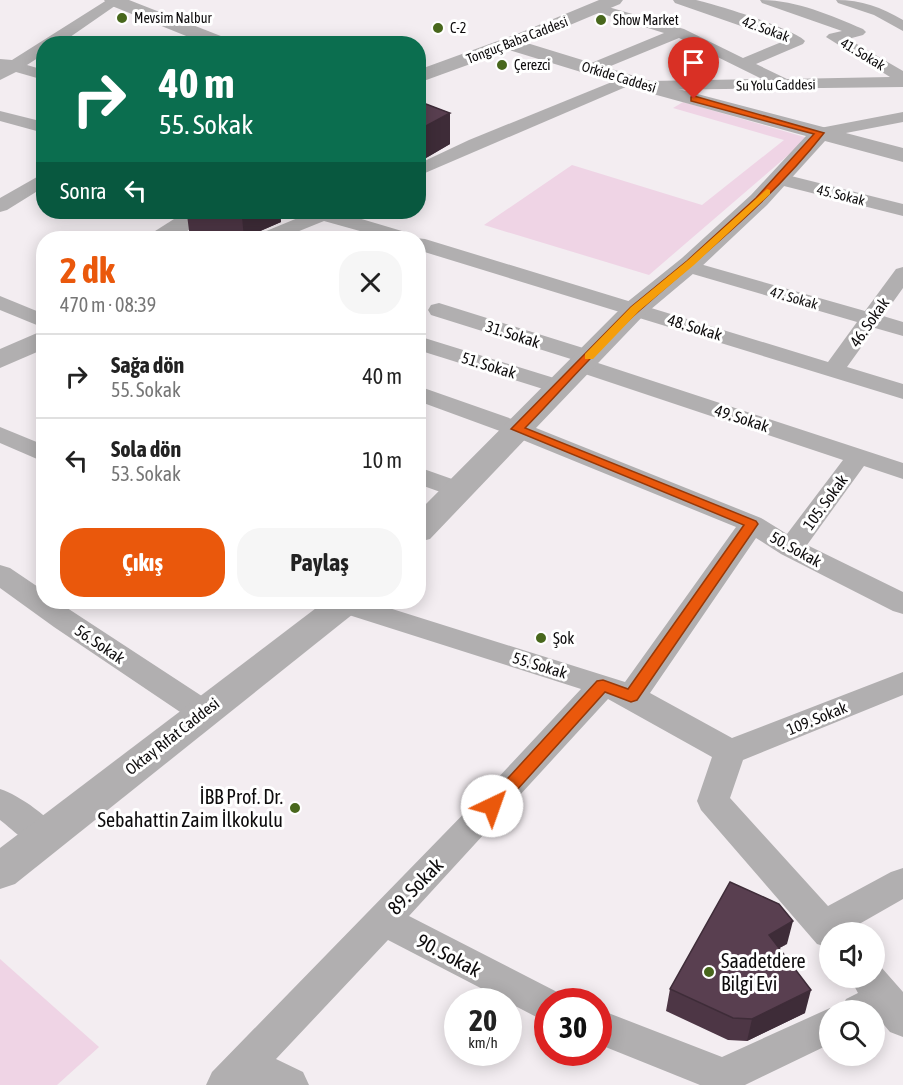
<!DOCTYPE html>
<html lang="tr">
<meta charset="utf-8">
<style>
:root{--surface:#fff;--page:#f6f6f6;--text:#222;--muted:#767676;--line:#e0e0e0;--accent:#ea580c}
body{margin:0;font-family:"Asap Condensed",sans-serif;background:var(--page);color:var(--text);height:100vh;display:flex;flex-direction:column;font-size:22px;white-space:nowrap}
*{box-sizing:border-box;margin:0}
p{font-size:20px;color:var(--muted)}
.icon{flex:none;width:33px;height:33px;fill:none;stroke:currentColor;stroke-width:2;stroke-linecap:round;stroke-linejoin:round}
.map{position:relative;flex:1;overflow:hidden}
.side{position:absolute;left:36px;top:231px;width:390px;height:378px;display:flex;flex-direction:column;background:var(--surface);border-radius:24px;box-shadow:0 3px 15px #0003}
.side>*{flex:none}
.top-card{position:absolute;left:36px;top:36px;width:390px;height:183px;border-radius:24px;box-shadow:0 3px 15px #0003;background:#0b6e4f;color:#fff;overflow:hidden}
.tools{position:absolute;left:819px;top:922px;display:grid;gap:12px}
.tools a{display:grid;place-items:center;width:66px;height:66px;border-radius:50%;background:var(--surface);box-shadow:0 3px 15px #0003;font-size:30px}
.speed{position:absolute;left:444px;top:988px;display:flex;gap:12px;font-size:30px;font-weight:700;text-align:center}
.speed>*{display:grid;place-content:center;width:78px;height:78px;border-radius:50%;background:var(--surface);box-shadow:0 3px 15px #0003;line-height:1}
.speed small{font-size:15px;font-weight:400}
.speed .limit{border:9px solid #d22;background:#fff;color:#111}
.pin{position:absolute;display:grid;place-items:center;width:51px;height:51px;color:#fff;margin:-62px -26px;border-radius:50% 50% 50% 0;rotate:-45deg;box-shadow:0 0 6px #0007}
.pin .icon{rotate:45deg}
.me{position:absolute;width:66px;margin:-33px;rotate:42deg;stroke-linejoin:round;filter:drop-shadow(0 0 4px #0008)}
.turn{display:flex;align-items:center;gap:21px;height:126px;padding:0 24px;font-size:27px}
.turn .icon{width:78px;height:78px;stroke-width:2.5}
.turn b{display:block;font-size:42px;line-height:51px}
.then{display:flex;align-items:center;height:57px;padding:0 24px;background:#0003;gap:12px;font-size:22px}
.round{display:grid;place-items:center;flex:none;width:63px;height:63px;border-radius:24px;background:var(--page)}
.headline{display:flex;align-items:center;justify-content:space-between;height:102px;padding:0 24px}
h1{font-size:36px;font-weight:700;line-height:45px;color:var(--accent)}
.primary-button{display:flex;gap:12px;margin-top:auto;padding:12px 24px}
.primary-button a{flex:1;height:69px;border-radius:24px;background:var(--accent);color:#fff;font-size:24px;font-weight:700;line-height:69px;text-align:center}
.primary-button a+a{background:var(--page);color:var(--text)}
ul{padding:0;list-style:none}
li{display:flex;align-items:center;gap:18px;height:84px;padding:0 24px;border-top:2px solid var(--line)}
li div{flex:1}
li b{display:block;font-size:22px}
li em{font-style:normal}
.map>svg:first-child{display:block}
.green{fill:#efd4e5}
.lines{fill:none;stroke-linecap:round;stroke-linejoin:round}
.minor{fill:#b1afb0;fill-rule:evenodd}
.tertiary{fill:#b1afb0;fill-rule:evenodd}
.wall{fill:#4d3645}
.shaded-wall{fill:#3e2c38}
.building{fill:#593f50;stroke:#3e2c38;stroke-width:1.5}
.route{fill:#ea580c;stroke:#983908;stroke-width:1.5}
.slow{fill:#f59e0b}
.poi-dot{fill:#48671c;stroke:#fff;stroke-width:2}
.labels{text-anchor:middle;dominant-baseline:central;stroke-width:6;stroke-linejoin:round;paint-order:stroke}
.far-poi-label{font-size:14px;fill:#0d0b0c;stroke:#fff;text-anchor:start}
.far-street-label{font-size:14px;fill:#0d0b0c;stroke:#fff}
.street-label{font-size:16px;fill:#0d0b0c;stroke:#fff}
.poi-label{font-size:16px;fill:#0d0b0c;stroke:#fff;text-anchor:start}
.near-poi-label{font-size:20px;fill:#0d0b0c;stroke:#fff;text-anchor:end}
.near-street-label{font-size:20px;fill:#0d0b0c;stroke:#fff}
</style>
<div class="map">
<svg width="903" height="1085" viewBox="0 0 903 1085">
<rect width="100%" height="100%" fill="#f3edf1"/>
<g class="green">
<polygon points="683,102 808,138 649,275 484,225 572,165 702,205 784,140 673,108"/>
<polygon points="0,959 99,1047 57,1085 0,1085"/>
</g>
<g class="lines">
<g class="minor">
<polygon points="107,0 122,1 60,44 44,44 44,54 27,65 44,70 44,80 16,72 0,80 0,59 12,60"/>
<path d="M673,0c7,0 16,0 23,0 19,4 99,29 109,41l-2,3 -47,20 31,15 103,-2 -64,-40 3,-3 13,-3 -80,-28 -2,-3c36,0 70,15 103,29l3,3 -3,3 -15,4 55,32v16l-260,3 -2,-4 8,-5 113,-2 -83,-41 -83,34h-12l-2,-3 2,-3 80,-33 -71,-22 -2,-3 2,-3 5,-1 86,25 59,29 41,-17 -109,-38z"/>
<path d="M836,0c26,0 45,7 67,20v11l-29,-16 -36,-12z"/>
<polygon points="629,75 637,80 635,83 418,176 418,164 469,140"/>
<polygon points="0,111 44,122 44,133 0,121"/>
<polygon points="903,112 903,122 820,138 814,137 811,133 814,129 820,128"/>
<polygon points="44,173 44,187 7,210 0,212 0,198"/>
<polygon points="779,173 903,204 903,216 772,183 770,179 772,175"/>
<polygon points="303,212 338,212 412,234 415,238 425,239 828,362 857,322 679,270 676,266 679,262 686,260 865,311 896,269 903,267 903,288 883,316 903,322 903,336 875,328 847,367 903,384 903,399 418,250 418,238 385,238 324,221 282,238 256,238 259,234 305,215"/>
<polygon points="0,296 44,314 44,328 0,310"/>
<polygon points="439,303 596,352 599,357 595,362 903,463 903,479 864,466 807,545 903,592 903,614 893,611 781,554 756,538 650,693 732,738 903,672 903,695 743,760 730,798 828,906 891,872 903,868 903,899 847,931 848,933 830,933 830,948 817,944 701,810 697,801 712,757 608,699 409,916 561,994 565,1002 548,1002 548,1023 388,940 276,1059 303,1072 309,1085 206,1085 212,1072 480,797 581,689 330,609 326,602 370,602 625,682 736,527 508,434 418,401 418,386 526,424 761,518 787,534 843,460 573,370 570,365 574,360 431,315 428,310 431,305"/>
<polygon points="418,336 567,382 571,387 567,392 559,394 418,350"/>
<polygon points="0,427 44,445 44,462 0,443"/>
<polygon points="418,467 469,485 473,491 469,497 460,499 418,484"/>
<polygon points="0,565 10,568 44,591 44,602 58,602 214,704 218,712 214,720 203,723 192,720 54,627 0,588"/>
<path d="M0,789c19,6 53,30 62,47l-5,10c-23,7 -39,-12 -57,-26z"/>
<polygon points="874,964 881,967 903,992 903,1037 890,1032 879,1019 874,1022 874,1011 840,1011 846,999 858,993 850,978 874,978"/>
<polygon points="830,1008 838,1011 830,1011 830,1044 745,1085 700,1085 598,1044 598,1009 722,1057"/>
</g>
<g class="tertiary">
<polygon points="104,0 129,0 231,40 233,44 206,44 107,4"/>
<polygon points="599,0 623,0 620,4 527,43 667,86 903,148 903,162 825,141 767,205 700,268 644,315 430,539 418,542 418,512 626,303 682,258 751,195 806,136 653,94 509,50 418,83 418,70 517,34"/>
<polygon points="185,212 212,212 208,217 177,238 149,238 152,233"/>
<polygon points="44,330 44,349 0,368 0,349"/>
<polygon points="324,602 363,602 358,610 15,884 0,889 0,848"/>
</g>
</g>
<g class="wall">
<polygon points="418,101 450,113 450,144 426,158 418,156"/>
<polygon points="280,212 281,222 258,232 254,238 190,238 187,215"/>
<polygon points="787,944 779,948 805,1013 747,1041 728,1040 666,1011 670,989"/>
</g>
<g class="shaded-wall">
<polygon points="450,113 450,144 426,158 426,126"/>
<polygon points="253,212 280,212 281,222 258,232 254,238 244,238 242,217"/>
<polygon points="793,921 787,944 763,957 769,935"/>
<polygon points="811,990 805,1013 747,1041 752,1019"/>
</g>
<g class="building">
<polygon points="418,101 450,113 426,126 418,124"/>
<polygon points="187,212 253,212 251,214 242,217 187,215"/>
<polygon points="730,882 779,904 793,921 769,935 811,990 752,1019 733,1018 670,989"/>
</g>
<path class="route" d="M694,96l130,37c-53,68 -120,120 -184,177 -41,36 -77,79 -115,118l231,93 2,3 -121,176 -6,2 -26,-10 -107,119 -6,2 -5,-2 -3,-5 3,-5 110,-120 6,-1 25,9 116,-164 -233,-96 120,-122 56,-46 69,-63 58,-64 -123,-33v-4z"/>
<polygon class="slow" points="767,189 770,190 770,194 694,265 639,311 593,359 585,359 585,354 631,307 687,261"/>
<g class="poi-dot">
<circle cx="122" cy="18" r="6"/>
<circle cx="601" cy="20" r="6"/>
<circle cx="438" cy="28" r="6"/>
<circle cx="502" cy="65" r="6"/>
<circle cx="541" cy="638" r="6"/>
<circle cx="295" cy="808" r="6"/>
<circle cx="709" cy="972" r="6"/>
</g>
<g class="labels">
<g class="far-poi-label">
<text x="134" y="18">Mevsim Nalbur</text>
<text x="613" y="20">Show Market</text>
<text x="450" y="28">C-2</text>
<text x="514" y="65">Çerezci</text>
</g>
<g class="far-street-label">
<text transform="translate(766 29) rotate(20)">42. Sokak</text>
<text transform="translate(517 40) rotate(-21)">Tonguç Baba Caddesi</text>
<text transform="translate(863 54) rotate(31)">41. Sokak</text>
<text transform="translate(619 77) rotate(17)">Orkide Caddesi</text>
<text transform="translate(776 85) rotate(-1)">Su Yolu Caddesi</text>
<text transform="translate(841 195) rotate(14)">45. Sokak</text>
<text transform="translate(794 298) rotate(16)">47. Sokak</text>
</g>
<g class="street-label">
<text transform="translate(869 322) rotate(-55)">46. Sokak</text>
<text transform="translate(695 327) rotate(17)">48. Sokak</text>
<text transform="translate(513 334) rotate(18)">31. Sokak</text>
<text transform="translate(489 365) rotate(17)">51. Sokak</text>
<text transform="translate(742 418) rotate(18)">49. Sokak</text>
<text transform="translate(825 502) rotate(-54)">105. Sokak</text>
<text transform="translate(796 549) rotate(29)">50. Sokak</text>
<text transform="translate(100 644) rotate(34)">56. Sokak</text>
<text transform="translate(540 665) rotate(17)">55. Sokak</text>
<text transform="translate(817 718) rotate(-22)">109. Sokak</text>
<text transform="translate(172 736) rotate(-38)">Oktay Rıfat Caddesi</text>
</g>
<g class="poi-label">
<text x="553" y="638">Şok</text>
</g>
<g class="near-poi-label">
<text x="283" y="796">İBB Prof. Dr.<tspan x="283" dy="23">Sebahattin Zaim İlkokulu</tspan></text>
<text x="721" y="960" text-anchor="start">Saadetdere<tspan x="721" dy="23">Bilgi Evi</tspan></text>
</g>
<g class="near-street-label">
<text transform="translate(415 886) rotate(-46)">89. Sokak</text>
<text transform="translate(449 955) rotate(28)">90. Sokak</text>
</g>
</g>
</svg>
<div class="tools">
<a><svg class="icon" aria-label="sound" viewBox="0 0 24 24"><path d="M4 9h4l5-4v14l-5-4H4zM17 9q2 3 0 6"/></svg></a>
<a><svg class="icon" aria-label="search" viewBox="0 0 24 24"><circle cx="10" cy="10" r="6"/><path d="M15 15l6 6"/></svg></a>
</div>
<div class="speed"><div>20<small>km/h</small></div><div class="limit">30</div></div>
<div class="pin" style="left:694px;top:99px;background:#d93025"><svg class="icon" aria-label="arrive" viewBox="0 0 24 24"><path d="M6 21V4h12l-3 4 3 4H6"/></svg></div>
<svg class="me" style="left:492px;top:806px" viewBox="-20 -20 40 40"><circle r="19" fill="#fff"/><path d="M0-13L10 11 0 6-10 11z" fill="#ea580c"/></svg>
<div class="top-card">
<div class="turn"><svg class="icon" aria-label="right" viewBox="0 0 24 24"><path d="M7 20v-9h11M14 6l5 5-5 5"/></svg><div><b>40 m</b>55. Sokak</div></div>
<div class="then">Sonra<svg class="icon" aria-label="left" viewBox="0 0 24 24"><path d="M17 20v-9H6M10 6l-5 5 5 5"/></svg></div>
</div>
<section class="side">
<div class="headline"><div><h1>2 dk</h1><p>470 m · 08:39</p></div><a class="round"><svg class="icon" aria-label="close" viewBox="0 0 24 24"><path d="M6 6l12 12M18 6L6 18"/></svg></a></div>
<ul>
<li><svg class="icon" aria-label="right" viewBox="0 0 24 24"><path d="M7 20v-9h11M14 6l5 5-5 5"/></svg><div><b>Sağa dön</b><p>55. Sokak</p></div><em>40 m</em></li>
<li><svg class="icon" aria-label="left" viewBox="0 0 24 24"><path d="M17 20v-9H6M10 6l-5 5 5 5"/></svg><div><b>Sola dön</b><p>53. Sokak</p></div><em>10 m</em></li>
</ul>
<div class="primary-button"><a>Çıkış</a><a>Paylaş</a></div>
</section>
</div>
